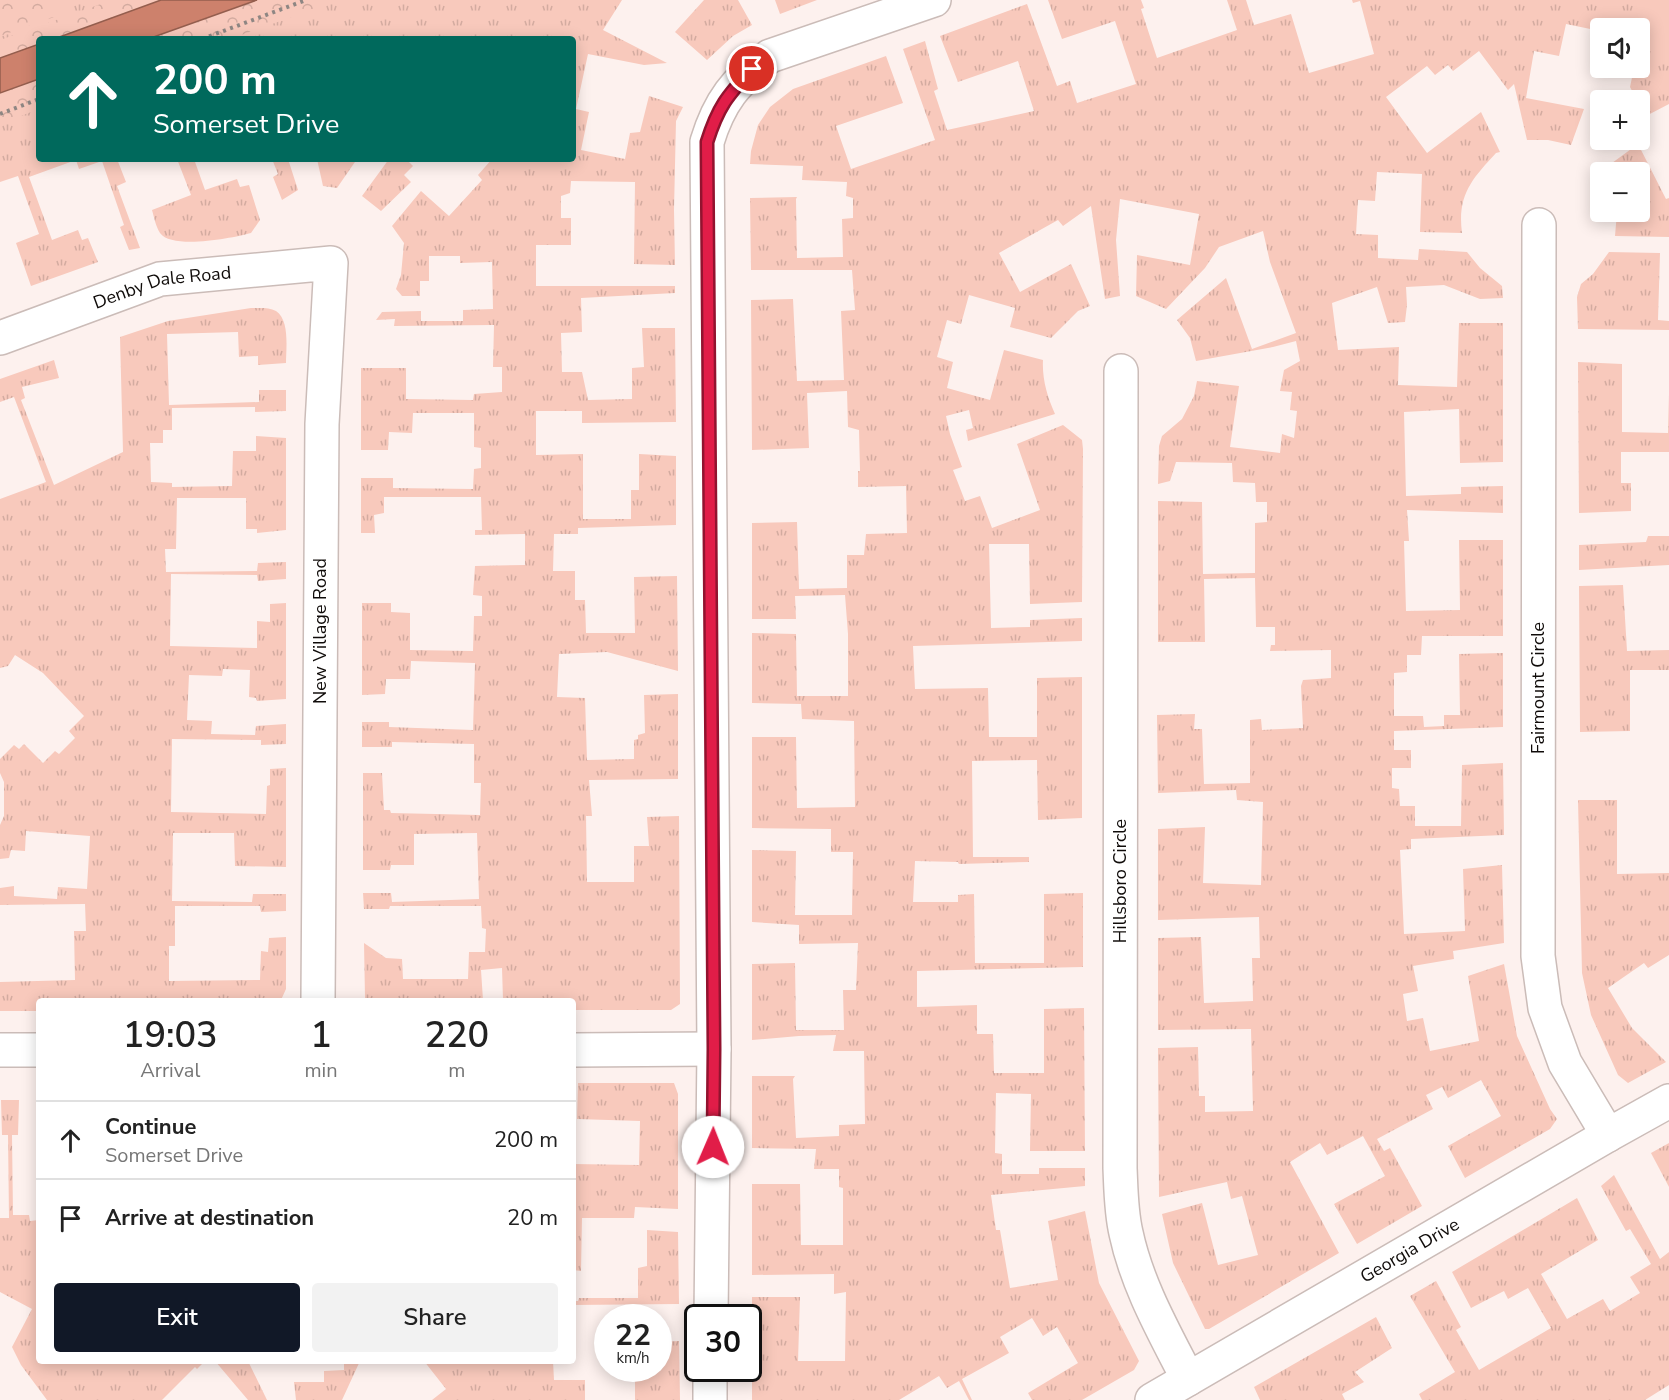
<!DOCTYPE html>
<meta charset="utf-8">
<style>
:root{--surface:#fff;--page:#f2f2f2;--text:#222;--muted:#767676;--line:#e0e0e0;--accent:#111827}
body{margin:0;font-family:"Nunito Sans",sans-serif;background:var(--page);color:var(--text);height:100vh;display:flex;flex-direction:column;font-size:22px;white-space:nowrap}
*{box-sizing:border-box;margin:0}
p{font-size:20px;color:var(--muted)}
.icon{flex:none;width:33px;height:33px;fill:none;stroke:currentColor;stroke-width:2;stroke-linecap:round;stroke-linejoin:round}
.map{position:relative;flex:1;overflow:hidden}
.sheet{position:absolute;left:36px;top:998px;width:540px;height:366px;display:flex;flex-direction:column;background:var(--surface);border-radius:6px;box-shadow:0 3px 15px #0003}
.sheet>*{flex:none}
.hud{position:absolute;left:36px;top:36px;width:540px;height:126px;border-radius:6px;box-shadow:0 3px 15px #0003;background:#00695c;color:#fff;overflow:hidden}
.tools{position:absolute;left:1590px;top:18px;display:grid;gap:12px}
.tools a{display:grid;place-items:center;width:60px;height:60px;border-radius:6px;background:var(--surface);box-shadow:0 3px 15px #0003;font-size:30px}
.speed{position:absolute;left:594px;top:1304px;display:flex;gap:12px;font-size:30px;font-weight:700;text-align:center}
.speed>*{display:grid;place-content:center;width:78px;height:78px;border-radius:50%;background:var(--surface);box-shadow:0 3px 15px #0003;line-height:1}
.speed small{font-size:15px;font-weight:400}
.speed .limit{border:3px solid #111;border-radius:9px;background:#fff;color:#111}
.pin{position:absolute;display:grid;place-items:center;width:51px;height:51px;color:#fff;margin:-26px;border:3px solid #fff;border-radius:50%;box-shadow:0 2px 6px #0007}
.me{position:absolute;width:66px;margin:-33px;rotate:1deg;stroke-linejoin:round;filter:drop-shadow(0 0 4px #0008)}
.turn{display:flex;align-items:center;gap:21px;height:126px;padding:0 18px;font-size:27px}
.turn .icon{width:78px;height:78px;stroke-width:2.5}
.turn b{display:block;font-size:42px;line-height:51px}
.eta{display:flex;justify-content:space-evenly;align-items:center;height:102px;text-align:center}
.eta b{font-size:36px;font-weight:600;line-height:42px}
.action{display:flex;gap:12px;margin-top:auto;padding:12px 18px}
.action a{flex:1;height:69px;border-radius:6px;background:var(--accent);color:#fff;font-size:24px;font-weight:600;line-height:69px;text-align:center}
.action a+a{background:var(--page);color:var(--text)}
ul{padding:0;list-style:none}
li{display:flex;align-items:center;gap:18px;height:78px;padding:0 18px;border-top:2px solid var(--line)}
li div{flex:1}
li b{display:block;font-size:22px}
li em{font-style:normal}
.map>svg:first-child{display:block}
.grass{fill:url(#grass-tufts)}
.park{fill:url(#park-crowns)}
.pitch{fill:#f8c9bc}
.water{fill:#cd816c;stroke:#945e4e;stroke-width:1.5}
.lines{fill:none;stroke-linecap:round;stroke-linejoin:round}
.street-casing{stroke:#cbbcb8;stroke-width:36}
.path{stroke:#8e8683;stroke-width:4;stroke-dasharray:3 4.5;stroke-linecap:butt}
.street{stroke:#fff;stroke-width:33}
.route-casing{stroke:#92132f;stroke-width:15}
.route{stroke:#e11d48;stroke-width:10}
.labels{text-anchor:middle;dominant-baseline:central;stroke-width:4.5;stroke-linejoin:round;paint-order:stroke}
.street-label{font-size:18px;fill:#0f0b09;stroke:#fff}
</style>
<div class="map">
<svg width="1669" height="1400" viewBox="0 0 1669 1400">
<defs>
<pattern id="grass-tufts" width="24" height="20" patternUnits="userSpaceOnUse" patternTransform="scale(1.5)"><rect width="24" height="20" fill="#f8c9bc"/><path d="M3 7l-1-3M5 7V3M7 7l1-3M15 17l-1-3M17 17v-4M19 17l1-3" fill="none" stroke="#d3aba0"/></pattern>
<pattern id="park-crowns" width="20" height="18" patternUnits="userSpaceOnUse" patternTransform="scale(1.5)"><rect width="20" height="18" fill="#f8c9bc"/><path d="M2 6a3 3 0 1 1 6 0M12 15a3 3 0 1 1 6 0" fill="none" stroke="#d3aba0"/></pattern>
</defs>
<rect width="100%" height="100%" fill="#fdf1ee"/>
<g class="grass">
<polygon points="0,0 622,0 603,30 667,63 644,65 588,54 576,109 589,112 581,150 625,159 630,133 640,132 649,96 683,107 676,121 674,210 675,265 634,264 635,182 571,181 570,193 561,196 561,218 571,218 571,245 536,245 536,286 675,286 675,293 581,298 582,332 561,333 562,372 582,372 588,400 632,399 632,368 644,367 642,328 675,328 676,422 582,423 582,411 536,411 536,455 583,454 583,519 631,519 631,490 639,490 639,454 676,456 676,525 578,528 578,534 554,534 553,571 575,571 575,600 585,600 586,633 635,633 634,577 677,576 678,671 607,652 559,654 557,697 585,698 587,760 634,759 634,740 638,739 638,735 645,733 644,695 678,694 678,779 589,780 592,816 586,816 587,882 634,882 634,846 649,846 647,817 679,816 680,1004 671,1010 573,1010 573,1000 503,1000 502,968 481,970 483,1000 368,1000 365,998 364,943 386,958 402,959 403,979 468,979 469,952 485,952 486,929 482,928 481,906 390,906 389,909 364,909 363,893 391,893 392,902 479,899 477,833 414,834 414,865 391,865 390,870 363,870 363,773 382,773 384,810 390,810 391,813 480,815 481,783 474,783 474,744 392,742 392,747 362,747 362,722 389,722 389,727 473,730 475,663 411,661 410,679 386,679 385,694 362,695 362,603 391,603 391,612 410,613 410,650 473,651 474,616 482,616 482,596 473,595 475,566 525,565 525,534 475,535 475,530 482,530 481,497 384,497 384,513 374,515 375,533 361,533 361,478 393,478 393,488 473,489 474,469 481,468 481,448 474,447 474,413 413,413 412,433 389,432 388,450 361,450 361,368 406,368 406,399 473,400 474,394 502,392 502,367 493,367 494,325 394,326 395,319 376,320 382,312 421,311 421,321 463,321 463,310 493,309 492,262 460,263 460,256 429,256 429,281 420,281 420,296 402,296 396,289 401,275 404,243 392,226 421,191 449,216 482,180 478,175 492,159 573,159 573,39 39,39 39,159 117,159 126,182 117,186 140,248 129,250 120,227 124,225 102,161 79,169 76,160 29,177 52,240 78,230 82,240 88,238 98,262 31,286 16,243 39,234 18,176 0,182"/>
<polygon points="704,0 738,0 752,25 733,36 707,60 675,32"/>
<polygon points="775,0 817,0 780,14"/>
<path d="M1048,0h93l3,8 -3,1 16,49 80,-28 -10,-30h19l8,25 37,-11 18,59 65,-19 -14,-53 -7,2 -1,-3h317v104l-23,12 -6,-16h-3l-7,-13 4,-19h6v-40h-40v3l-34,-7 -7,32 -25,-5 -8,47 58,11 -13,36 -23,-5h-21l-13,-56 -6,6 -29,-39 -26,20 -5,-6 -13,10 -8,-9 -41,31 41,56 54,-41 19,40 -4,1c-24,26 -39,42 -34,80l-42,-1 2,-58 -45,-2 -2,29 -17,-1 -2,34 22,1v23l40,2 1,-11 48,3 13,16 22,18 1,12 -23,1 -36,-14 -38,2 1,18 -2,17 -17,1 -11,-36 -45,16 6,47 61,-3 -1,38 59,2 2,-64h44v139l-43,1 -1,-54 -55,3 2,84 55,-2v-7l42,-1v27l-96,-3 2,31h-5l2,70 54,-1 -1,-70h44v96h-81l-1,19h-14v17l-13,1v43h29l1,11 20,-1v-11h16l-1,-61 44,-1v74l-109,4v19h17v18h-19v20l7,1 1,17h15v20h46l1,-61 41,-2 1,72 -93,4v10l-11,1 4,84 61,-3 -2,-62 39,-4 2,78 -51,8 1,8 -41,7 5,25 -15,3 4,27 16,-3 7,33 49,-10 -11,-65 36,-12 13,72 33,73 7,10 -7,10 -85,49 -17,-32 53,-30 -20,-36 -33,18 -6,-11 -16,8 7,14 -56,30 7,12 6,-3 32,58 -65,38 -23,-40 51,-28 -22,-40 -36,19 -7,-12 -30,19 49,91 -130,76h-4l-32,-66 -11,-49 40,-11 16,62 40,-10 -16,-59 -11,3 -4,-17 -68,15 -1,-149 40,-1 1,49h6v16l48,-1 -2,-82 -93,1v-92l43,-1 3,66 49,-2 -1,-43h8l-1,-41 -101,3v-91l47,-2 -2,56 58,2 2,-83 -26,-2 -1,-10 -78,3 -1,-78 38,-1 -1,15h8l2,55 46,-1v-63l11,-1 1,11 41,-2 -2,-42 2,-6 28,-2v-28l-61,1 1,-6h4v-18h-19l-1,-49 -51,1 1,63h-47v-141l44,1 1,72 52,-1v-50l12,-1v-20h-11l-1,-19 -22,-1 -1,-19 -56,-1 -6,19 -12,3 1,-38 3,-10 20,-17 12,-23 3,-15 42,5 -9,61 50,6 2,-19 12,4 3,-27 -7,-1 2,-18 -12,-1 4,-21 16,-9 -4,-20 -23,6 -77,14 -6,-23 -13,-18 49,-42 26,71 44,-16 -26,-71 -7,-31 -44,16 -14,21 -39,41 -30,-13 1,-41 53,10 9,-51 -79,-15 -4,41 4,56 -15,3 -14,-93 -28,20 -5,-6 -59,33 21,39 51,-28 19,42 -12,5 -27,27 -41,-11 5,-19 -46,-13 -8,29 -14,-4 -10,37 16,5 -6,26 43,12 14,-50 39,10c-1,19 4,36 12,54l-87,27 -2,-11 7,-2 -4,-18 -23,6 4,18 12,33 -9,3 12,31 15,-5 12,32 48,-18 -23,-66 46,-19 19,15 1,9 -1,153 -52,2 -1,-60h-40l2,84 39,-1v-7l52,-2v23l-169,5 2,43 73,-1 1,49h48v-59l45,-1v141l-44,2 -1,-60 -65,1 1,96h56v5l-70,2 -1,-2 -43,-1 -2,41h45v-7l16,-1 1,69h69v-69l39,-1v74l-166,4v36l60,-2v29h16l1,39h50v-64l40,-1 1,143h-55l1,-57 -35,-1 -1,60 7,1v20h37v-6h46v18l-94,9 5,35h4l10,58 48,-8 -10,-59 37,-10 14,72 40,78 -5,9 -52,30h-50l-4,-7 50,-30 -21,-36 -14,9 -11,-18 -32,19 9,16 -47,26 10,21h-3l-10,-19 -12,7 -8,-12 -40,24h-147v-103h48l-2,64h47l1,-69 -12,2v-20l-82,1v-91h48l1,61h42v-57l-4,-1v-18h-25l2,-20 -64,-1v-72h43l-2,3 3,59 43,-2v-11l26,-1 -1,-73h-31l3,-16 -37,1 -47,4v-76l43,-1 1,67h48l-1,-40h13l2,-47 -59,1v-19l-47,-3v-72l44,1 -1,64h57l1,-63h-22v-23l-79,-1v-91h44l1,71 58,-1 -1,-86 -52,-2 -1,-15 -49,-1v-70l44,1 1,62h51v-62l-3,-39 -50,1 1,23h-44v-96l45,-1 2,67 48,-1v-33h17l2,-21 41,-1 -1,-47 -48,1v-16h2l-1,-41 -11,-3 -1,-36 -40,2 2,55 -57,2 -1,-150 42,-1 4,82 47,-1 -3,-69 14,-1 -3,-40h-101l-1,-72 47,-1 -1,2 1,59 46,-1 -1,-38 11,-1v-20l-7,-2 1,-14 -45,-2 1,-14 -53,-2 1,-13 7,-26 12,-18 23,-18 93,-33 17,47 -67,23 15,43 84,-29 -32,-91 22,-8 13,48 -4,2 13,39 87,-19 -16,-50 -60,21 -18,-46 87,-32 30,82 13,-5 7,22 59,-19 -21,-63 -53,18z"/>
<polygon points="1638,144 1666,199 1669,198 1669,237 1615,236 1617,212 1640,212 1640,172 1601,171"/>
<path d="M177,159h17l11,31 32,-11 3,8 9,-2 11,35 -9,13c-18,5 -79,17 -91,0 -4,-6 -6,-16 -8,-23l39,-15z"/>
<polygon points="272,159 288,159 298,190 282,200 273,177 278,174"/>
<polygon points="317,159 357,159 337,188 323,186"/>
<polygon points="389,159 412,159 409,162 413,166 404,175 411,182 381,211 362,196"/>
<polygon points="1609,252 1660,253 1658,320 1669,321 1669,330 1578,329 1577,297 1581,284 1593,274"/>
<path d="M251,308c8,0 18,-1 25,3 14,9 10,38 10,52l-28,2v-9l-19,1 -1,-25 -71,2 2,71 90,-3v-12h27v21l-31,1v-5l-83,1v22h-9v13h-13l1,39 21,1v4l60,-1 1,-35h23v-15l30,2v92l-29,3v-4h-11v-31h-69l-1,51h-11l1,23 91,-1 1,-8 28,-1v17l-28,2 -1,-6 -86,-1 -1,72 87,2v-27l13,1v-18l16,-1v96l-29,2 -1,-3 -7,-1 1,-27 -27,-1 -1,7 -33,-1 -2,45 25,1 -1,13 44,1 1,-9 30,-2v20l-25,1v-5l-89,-1 -1,73 95,2 1,-28 3,-1v-16l16,-1v99l-51,-1 -1,-33h-61l-1,68 80,1 1,-8h33v17l-25,1 -1,-6h-85v40h-6v35l91,-1 1,-29 7,1 1,-14 17,-1v52l-5,11h-242v11h-39v-29l75,-2 -1,-49h12l-1,-27 -85,1v-17l14,-2v10l43,3 1,-12 29,2 3,-53 -64,-5 -1,20 -14,-1 -2,8 -9,1v-34l4,-9v-34l-4,-9v-14l14,-14 5,4 5,-5 19,19 12,-12 4,3 16,-16 -6,-7 15,-15 -41,-43 -28,-18 -7,11 -8,2v-169l46,-17 -32,-85 -14,5v-23l54,-19 5,18 -37,9 3,11 -4,2 33,85 69,-33 -3,-115 48,-16z"/>
<polygon points="1578,362 1622,364 1622,432 1668,433 1669,394 1669,452 1621,452 1621,483 1631,483 1631,511 1579,513"/>
<polygon points="1648,536 1669,536 1669,565 1579,570 1579,545 1646,542"/>
<polygon points="1623,585 1627,651 1669,650 1669,670 1630,670 1630,731 1580,732 1579,586"/>
<polygon points="1578,800 1617,800 1617,874 1669,873 1669,955 1648,968 1644,963 1608,988 1632,1028 1666,1062 1628,1083 1618,1075 1591,1015 1582,973"/>
<polygon points="578,1083 674,1083 678,1094 678,1209 635,1207 634,1218 582,1218 581,1271 573,1270 573,1164 639,1165 640,1121 577,1119"/>
<polygon points="1,1100 19,1100 18,1135 12,1135 13,1215 29,1215 30,1221 39,1220 39,1360 205,1361 197,1369 195,1367 162,1400 47,1400 21,1365 12,1347 32,1309 0,1292 0,1218 9,1218 8,1135 2,1135"/>
<polygon points="1669,1143 1669,1187 1651,1153"/>
<polygon points="1614,1175 1660,1259 1669,1252 1669,1385 1645,1400 1422,1400 1419,1394 1455,1372 1410,1296 1436,1281 1461,1327 1456,1330 1479,1370 1551,1328 1528,1288 1508,1299 1504,1291 1471,1308 1452,1272 1577,1198 1598,1240 1541,1274 1567,1319 1603,1299 1610,1311 1640,1293 1630,1277 1651,1264 1630,1229 1626,1231 1601,1186"/>
<polygon points="647,1230 678,1232 679,1304 573,1305 573,1301 578,1301 579,1298 638,1298 638,1268 647,1266"/>
<polygon points="1376,1317 1392,1348 1355,1372 1364,1382 1342,1394 1345,1400 1260,1400 1254,1387"/>
<polygon points="679,1341 680,1400 635,1400 635,1368 658,1368 659,1342"/>
<polygon points="215,1361 248,1361 267,1400 248,1400"/>
<polygon points="344,1361 360,1361 342,1400 296,1400 294,1382 324,1382 324,1371 344,1370"/>
<polygon points="424,1361 553,1361 554,1380 585,1380 585,1400 432,1400 446,1389"/>
</g>
<g class="park">
<polygon points="0,0 50,0 57,16 0,36"/>
<polygon points="112,0 339,0 230,39 39,39 39,109 0,124 0,40"/>
</g>
<polygon class="pitch" points="1635,0 1669,0 1669,41 1644,46"/>
<g class="water">
<polygon points="161,0 257,0 148,39 54,39"/>
<polygon points="39,44 39,79 0,93 0,58"/>
</g>
<g class="lines">
<defs>
<g id="street">
<polyline points="1539,225 1538,956 1545,1008 1565,1063 1608,1135"/>
<path id="s1" d="M0,338l160,-59 171,-16 -9,161 -4,576"/>
<path d="M1121,371l-1,797c1,22 1,44 6,65 11,52 38,99 62,146"/>
<polyline points="0,1050 39,1050"/>
<polyline points="573,1050 714,1049"/>
<path d="M711,1317l3,-268 -7,-907c12,-40 29,-62 63,-86l164,-56"/>
<polyline points="710,1400 710,1368"/>
<path id="s2" d="M1152,1400l456,-265 61,-34"/>
</g>
</defs>
<use href="#street" class="street-casing"/>
<g class="path">
<polyline points="202,39 306,0"/>
<polyline points="0,114 39,99"/>
</g>
<use href="#street" class="street"/>
</g>
<g class="lines">
<defs>
<path id="route" d="M713,1147l1,-98 -7,-907c11,-35 20,-46 45,-73"/>
</defs>
<use href="#route" class="route-casing"/>
<use href="#route" class="route"/>
</g>
<g class="labels">
<g class="street-label">
<text stroke="none"><textPath href="#s1" startOffset="171">Denby Dale Road</textPath></text>
<text transform="translate(320 631) rotate(-90)">New Village Road</text>
<text transform="translate(1538 688) rotate(-90)">Fairmount Circle</text>
<text transform="translate(1120 881) rotate(-90)">Hillsboro Circle</text>
<text stroke="none"><textPath href="#s2" startOffset="298">Georgia Drive</textPath></text>
</g>
</g>
</svg>
<div class="tools">
<a><svg class="icon" aria-label="sound" viewBox="0 0 24 24"><path d="M4 9h4l5-4v14l-5-4H4zM17 9q2 3 0 6"/></svg></a>
<a>+</a>
<a>−</a>
</div>
<div class="speed"><div>22<small>km/h</small></div><div class="limit">30</div></div>
<div class="pin" style="left:752px;top:69px;background:#d93025"><svg class="icon" aria-label="arrive" viewBox="0 0 24 24"><path d="M6 21V4h12l-3 4 3 4H6"/></svg></div>
<svg class="me" style="left:713px;top:1147px" viewBox="-20 -20 40 40"><circle r="19" fill="#fff"/><path d="M0-13L10 11 0 6-10 11z" fill="#e11d48"/></svg>
<div class="hud">
<div class="turn"><svg class="icon" aria-label="ahead" viewBox="0 0 24 24"><path d="M12 20V5M6 11l6-6 6 6"/></svg><div><b>200 m</b>Somerset Drive</div></div>
</div>
<section class="sheet">
<div class="eta">
<div><b>19:03</b><p>Arrival</p></div>
<div><b>1</b><p>min</p></div>
<div><b>220</b><p>m</p></div>
</div>
<ul>
<li><svg class="icon" aria-label="ahead" viewBox="0 0 24 24"><path d="M12 20V5M6 11l6-6 6 6"/></svg><div><b>Continue</b><p>Somerset Drive</p></div><em>200 m</em></li>
<li><svg class="icon" aria-label="arrive" viewBox="0 0 24 24"><path d="M6 21V4h12l-3 4 3 4H6"/></svg><div><b>Arrive at destination</b></div><em>20 m</em></li>
</ul>
<div class="action"><a>Exit</a><a>Share</a></div>
</section>
</div>
